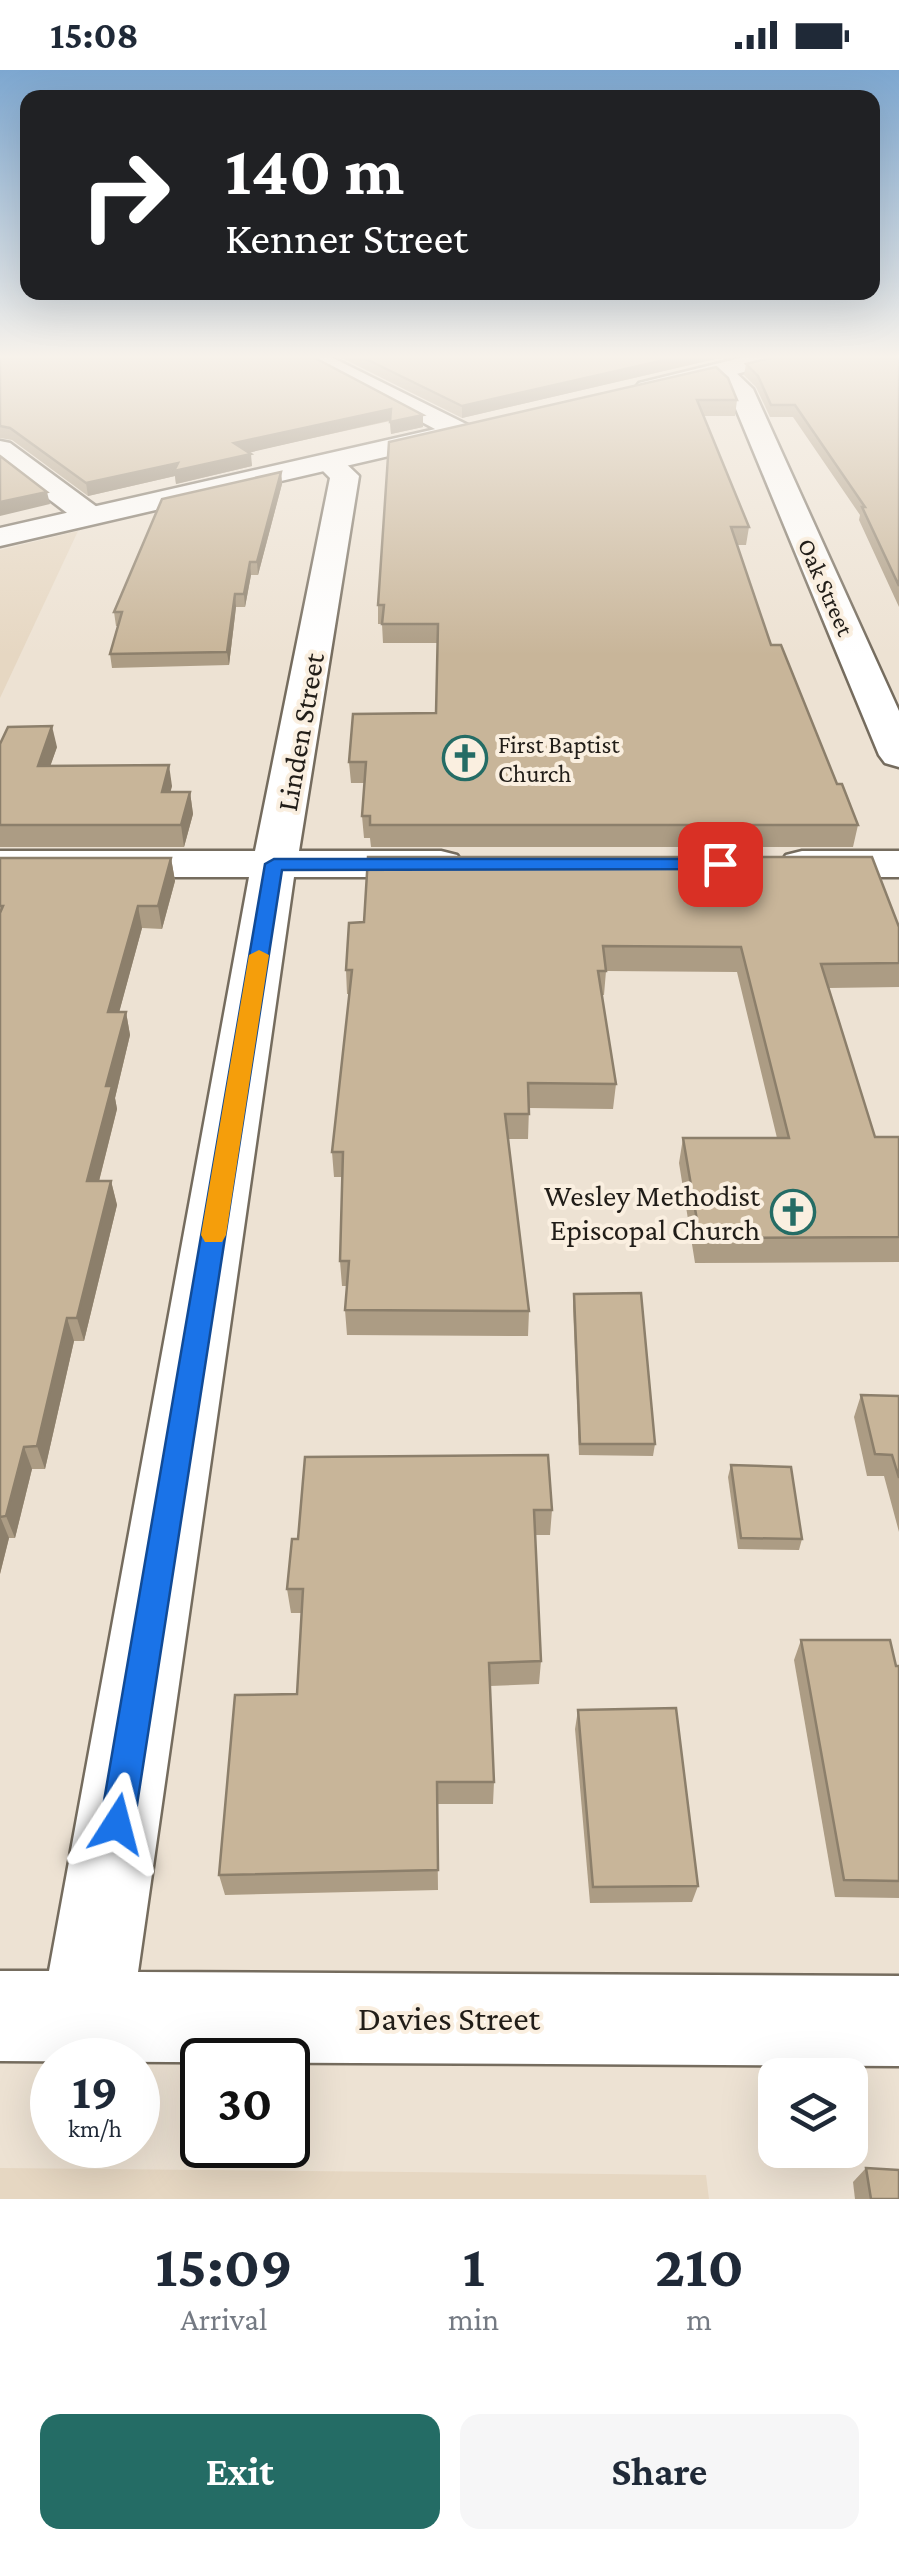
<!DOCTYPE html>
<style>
:root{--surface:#fff;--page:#f6f6f7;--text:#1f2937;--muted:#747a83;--accent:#246c65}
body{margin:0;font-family:"Crimson Pro",serif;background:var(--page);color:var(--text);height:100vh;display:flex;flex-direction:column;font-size:38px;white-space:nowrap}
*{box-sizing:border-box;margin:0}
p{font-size:32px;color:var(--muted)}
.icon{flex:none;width:55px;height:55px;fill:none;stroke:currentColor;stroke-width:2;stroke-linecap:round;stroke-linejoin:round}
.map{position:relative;height:2129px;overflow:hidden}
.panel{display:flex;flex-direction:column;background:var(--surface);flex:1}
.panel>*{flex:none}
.hud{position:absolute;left:20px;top:20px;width:860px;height:210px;border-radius:20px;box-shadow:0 10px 40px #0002;background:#202124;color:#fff;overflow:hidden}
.fabs{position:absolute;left:758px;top:1988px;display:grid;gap:20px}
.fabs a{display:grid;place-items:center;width:110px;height:110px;border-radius:20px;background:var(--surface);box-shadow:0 10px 40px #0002;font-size:50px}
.speed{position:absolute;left:30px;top:1968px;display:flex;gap:20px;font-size:50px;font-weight:700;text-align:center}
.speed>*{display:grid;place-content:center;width:130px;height:130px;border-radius:50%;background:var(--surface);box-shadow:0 10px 40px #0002;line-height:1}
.speed small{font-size:25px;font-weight:400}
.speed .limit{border:5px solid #111;border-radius:15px;background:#fff;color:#111}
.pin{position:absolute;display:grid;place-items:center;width:85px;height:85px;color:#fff;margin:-42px;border-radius:20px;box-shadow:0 5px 15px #0006}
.me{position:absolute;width:110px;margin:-55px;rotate:9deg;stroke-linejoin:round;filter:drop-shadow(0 0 8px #0008)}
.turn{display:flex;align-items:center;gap:35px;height:210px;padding:0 40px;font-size:45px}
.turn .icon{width:130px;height:130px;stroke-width:2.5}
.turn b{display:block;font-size:70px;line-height:85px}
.eta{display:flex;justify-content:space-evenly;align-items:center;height:170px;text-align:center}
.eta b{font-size:60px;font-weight:700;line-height:70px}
.cta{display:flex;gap:20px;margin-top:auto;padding:20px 40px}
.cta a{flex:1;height:115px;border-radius:20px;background:var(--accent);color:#fff;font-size:40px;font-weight:700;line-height:115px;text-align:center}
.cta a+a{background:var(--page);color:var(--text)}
.status{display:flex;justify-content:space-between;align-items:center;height:70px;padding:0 50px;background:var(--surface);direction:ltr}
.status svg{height:28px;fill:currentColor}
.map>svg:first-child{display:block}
.built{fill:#e6d7c2}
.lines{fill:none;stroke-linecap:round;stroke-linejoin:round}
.street-casing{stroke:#756c5e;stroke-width:5}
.secondary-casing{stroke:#756c5e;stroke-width:5}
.street{fill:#fff;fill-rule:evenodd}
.secondary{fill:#fff;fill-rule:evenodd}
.wall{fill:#ac9c84}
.shaded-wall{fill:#8c7f6b}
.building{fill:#c8b599;stroke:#8c7f6b;stroke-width:2.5}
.route{fill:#1a73e8;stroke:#114b97;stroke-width:2.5}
.slow{fill:#f59e0b}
.labels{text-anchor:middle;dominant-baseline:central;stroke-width:8;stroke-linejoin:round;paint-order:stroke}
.far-street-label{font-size:25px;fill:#211d18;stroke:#faefe0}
.far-poi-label{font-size:25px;fill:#211d18;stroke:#faefe0;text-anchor:start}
.street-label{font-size:30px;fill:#211d18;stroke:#faefe0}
.poi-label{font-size:30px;fill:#211d18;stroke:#faefe0;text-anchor:end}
.near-street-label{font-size:35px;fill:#211d18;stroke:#faefe0}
</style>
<div class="status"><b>15:08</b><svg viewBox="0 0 49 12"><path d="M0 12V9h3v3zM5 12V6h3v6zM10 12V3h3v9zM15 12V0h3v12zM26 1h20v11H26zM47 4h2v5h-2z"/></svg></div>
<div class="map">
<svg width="899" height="2129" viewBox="0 0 899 2129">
<rect width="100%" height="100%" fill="#ede2d3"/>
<g class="built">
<polygon points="78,461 0,628 0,480"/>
<polygon points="0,2098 706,2105 709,2129 0,2129"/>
</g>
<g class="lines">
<defs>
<g id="street">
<polygon points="300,287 331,287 468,355 472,361 468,367 450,367"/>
<polygon points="720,294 729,296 753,319 899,641 899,697 885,693 879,685 729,322 708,301"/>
<polygon points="0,371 10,373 101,440 105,446 101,452 79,452 0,392"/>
<polygon points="328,384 338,386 359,406 299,781 441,781 457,785 463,794 457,803 441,807 294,807 138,1902 899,1906 899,1996 0,1991 0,1901 49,1901 249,807 0,807 0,781 255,781 330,408 314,392"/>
<polygon points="802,781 899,781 899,807 802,807 786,803 780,794 786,785"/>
</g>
<g id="secondary">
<polygon points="744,287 788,287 784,292 648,326 635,318 639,313"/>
<polygon points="462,353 475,361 471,367 0,476 0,458"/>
</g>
</defs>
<use href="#street" class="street-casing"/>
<use href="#secondary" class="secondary-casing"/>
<use href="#street" class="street"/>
<use href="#secondary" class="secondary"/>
</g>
<g class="wall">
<polygon points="0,287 423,345 423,357 391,364 390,351 249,382 252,396 176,414 175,406 88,426 12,370 0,368"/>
<polygon points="340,287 724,287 462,348"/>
<polygon points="899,287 899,537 859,450 860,445 793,347 770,347 756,317 744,305 746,294"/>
<polygon points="716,297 737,330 735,346 703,346 749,457 746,475 737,475 771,575 837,714 858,755 853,777 371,777 370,768 364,768 362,746 365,713 351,713 349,692 436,643 438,573 383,573 382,554 378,554 378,535"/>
<polygon points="281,402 282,414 258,505 251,505 245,537 236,537 229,595 112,598 110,584 118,556 116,556 114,542"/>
<polygon points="0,674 57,677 50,696 172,716 170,722 190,722 193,744 184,777 0,777"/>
<polygon points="0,788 171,788 175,811 162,859 142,858 119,942 126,942 130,965 115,1028 117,1039 99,1111 111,1111 117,1135 84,1271 74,1271 45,1399 32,1399 15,1468 9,1468 0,1504"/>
<polygon points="349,853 899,857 899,917 829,918 875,1067 899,1067 899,1192 695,1193 679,1093 683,1068 777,1068 737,902 606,901 604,925 602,925 616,1014 613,1039 529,1038 528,1069 508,1069 529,1241 528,1266 347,1265 345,1240 347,1216 342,1216 340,1191 342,1107 334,1107 332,1082 349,924 347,924 346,900"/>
<polygon points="574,1224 655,1374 653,1386 579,1385 573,1236"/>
<polygon points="861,1325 899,1326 899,1462 884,1406 867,1406 854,1347"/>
<polygon points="305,1387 552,1440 550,1465 535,1465 541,1591 539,1614 490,1616 494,1712 493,1734 437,1734 438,1820 225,1825 219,1805 297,1624 301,1543 291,1543 287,1519 298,1469"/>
<polygon points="731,1395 802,1469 799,1480 738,1479 728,1407"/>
<polygon points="801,1570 899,1596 899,1828 835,1827 794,1590"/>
<polygon points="578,1640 698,1816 692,1832 590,1833 575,1659"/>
<polygon points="866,2098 899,2129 855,2129 853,2112"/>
</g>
<g class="shaded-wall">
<polygon points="678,287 724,287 462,348 462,336"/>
<polygon points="391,339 391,350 235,386 234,373"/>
<polygon points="423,345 423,357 391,364 390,352"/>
<polygon points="251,384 252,396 176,414 175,406 88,426 86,413 178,393"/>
<polygon points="281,402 282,414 258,505 257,492"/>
<polygon points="47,422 50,434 0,446 0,432"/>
<polygon points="250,492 251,505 245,537 244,524"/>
<polygon points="235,524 236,537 229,595 227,582"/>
<polygon points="52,656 57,677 43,717 38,696"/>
<polygon points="169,695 172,716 165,744 162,722"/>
<polygon points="190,722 193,744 184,777 181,755"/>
<polygon points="171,788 175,811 162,859 158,836"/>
<polygon points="138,836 142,858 113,965 108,942"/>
<polygon points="126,942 130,965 115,1028 117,1039 93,1135 87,1111 106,1016"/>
<polygon points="111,1111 117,1135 84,1271 77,1248"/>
<polygon points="67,1248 74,1271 45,1399 37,1376"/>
<polygon points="24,1377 32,1399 15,1468 6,1446"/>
<polygon points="0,1446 9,1468 0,1504"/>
</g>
<g class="building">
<polygon points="0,287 313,287 423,345 390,352 391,339 234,373 251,384 174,401 178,393 86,413 10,358 0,356"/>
<polygon points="362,287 678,287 462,336"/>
<polygon points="774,287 899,287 899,516 862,437 865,437 795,335 771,335 758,306 746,294"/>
<polygon points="716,297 728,308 737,330 697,330 749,457 731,457 771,575 781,575 837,714 842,714 858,755 370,755 370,746 362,746 366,692 349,692 353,644 436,643 438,554 382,554 384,535 378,535 389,372"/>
<polygon points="0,386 47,422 0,432"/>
<polygon points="281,402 257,492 250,492 244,524 235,524 227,582 110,584 122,542 114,542 162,429"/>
<polygon points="52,656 38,696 169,695 162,722 190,722 181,755 0,755 0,674 8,657"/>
<polygon points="368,787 872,787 899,857 899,893 821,894 875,1067 899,1067 899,1167 700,1168 683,1068 789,1068 741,877 603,876 606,901 598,901 616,1014 528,1013 529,1044 505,1044 529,1241 345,1240 349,1191 340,1191 343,1082 332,1082 352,900 346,900 349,853 364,852"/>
<polygon points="0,788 171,788 158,836 138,836 108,942 126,942 106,1016 112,1016 87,1111 111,1111 77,1248 67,1248 37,1376 24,1377 6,1446 0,1447 0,843 3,836 0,836"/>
<polygon points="641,1223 655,1374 580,1374 574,1224"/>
<polygon points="861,1325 899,1326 899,1408 892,1385 875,1384"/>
<polygon points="548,1385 552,1440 534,1440 541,1591 489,1593 494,1712 437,1712 438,1800 219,1805 235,1625 297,1624 303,1519 287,1519 292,1469 298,1469 305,1387"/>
<polygon points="731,1395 791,1397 802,1469 741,1468"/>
<polygon points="801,1570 890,1570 896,1596 899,1596 899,1811 844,1810"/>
<polygon points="676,1638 698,1816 593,1817 578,1640"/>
<polygon points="866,2098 899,2100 899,2129 871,2129"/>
</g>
<linearGradient id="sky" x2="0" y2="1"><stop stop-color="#7da7d0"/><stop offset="0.49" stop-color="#f7f2eb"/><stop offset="1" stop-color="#f7f2eb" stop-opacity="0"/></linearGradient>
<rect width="899" height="585" fill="url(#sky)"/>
<polygon class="route" points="274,789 720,789 729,794 720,799 282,800 134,1754 129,1766 117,1771 105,1766 100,1754 265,794"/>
<polygon class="slow" points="259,880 269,885 226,1165 222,1172 205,1172 201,1165 249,885"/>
<defs>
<symbol id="church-ring" viewBox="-11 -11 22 22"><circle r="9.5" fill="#faefe0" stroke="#246c65" stroke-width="1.5"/><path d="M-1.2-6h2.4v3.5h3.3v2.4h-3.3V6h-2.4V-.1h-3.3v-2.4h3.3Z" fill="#246c65"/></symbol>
</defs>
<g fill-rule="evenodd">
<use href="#church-ring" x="440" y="663" width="50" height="50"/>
<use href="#church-ring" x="768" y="1117" width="50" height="50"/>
</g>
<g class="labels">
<g class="far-street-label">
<text transform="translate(826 517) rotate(66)">Oak Street</text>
</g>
<g class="far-poi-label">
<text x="498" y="674">First Baptist<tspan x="498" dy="29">Church</tspan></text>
</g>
<g class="street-label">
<text transform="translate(300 662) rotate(-80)">Linden Street</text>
</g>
<g class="poi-label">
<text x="760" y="1125">Wesley Methodist<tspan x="760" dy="34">Episcopal Church</tspan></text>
</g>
<g class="near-street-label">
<text x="449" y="1948">Davies Street</text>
</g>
</g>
</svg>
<div class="fabs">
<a><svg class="icon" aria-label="layers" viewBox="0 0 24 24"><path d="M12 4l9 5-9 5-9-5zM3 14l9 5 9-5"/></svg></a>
</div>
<div class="speed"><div>19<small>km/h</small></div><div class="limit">30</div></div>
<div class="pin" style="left:720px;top:794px;background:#d93025"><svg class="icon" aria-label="arrive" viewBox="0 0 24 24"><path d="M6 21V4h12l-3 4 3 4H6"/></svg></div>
<svg class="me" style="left:117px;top:1754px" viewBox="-20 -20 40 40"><path d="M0-17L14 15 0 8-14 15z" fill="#1a73e8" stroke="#fff" stroke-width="4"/></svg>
<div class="hud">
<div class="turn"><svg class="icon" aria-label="right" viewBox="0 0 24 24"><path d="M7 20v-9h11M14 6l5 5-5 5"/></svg><div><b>140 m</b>Kenner Street</div></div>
</div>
</div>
<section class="panel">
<div class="eta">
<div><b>15:09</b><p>Arrival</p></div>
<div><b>1</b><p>min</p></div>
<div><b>210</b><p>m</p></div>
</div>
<div class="cta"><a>Exit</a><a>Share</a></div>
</section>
